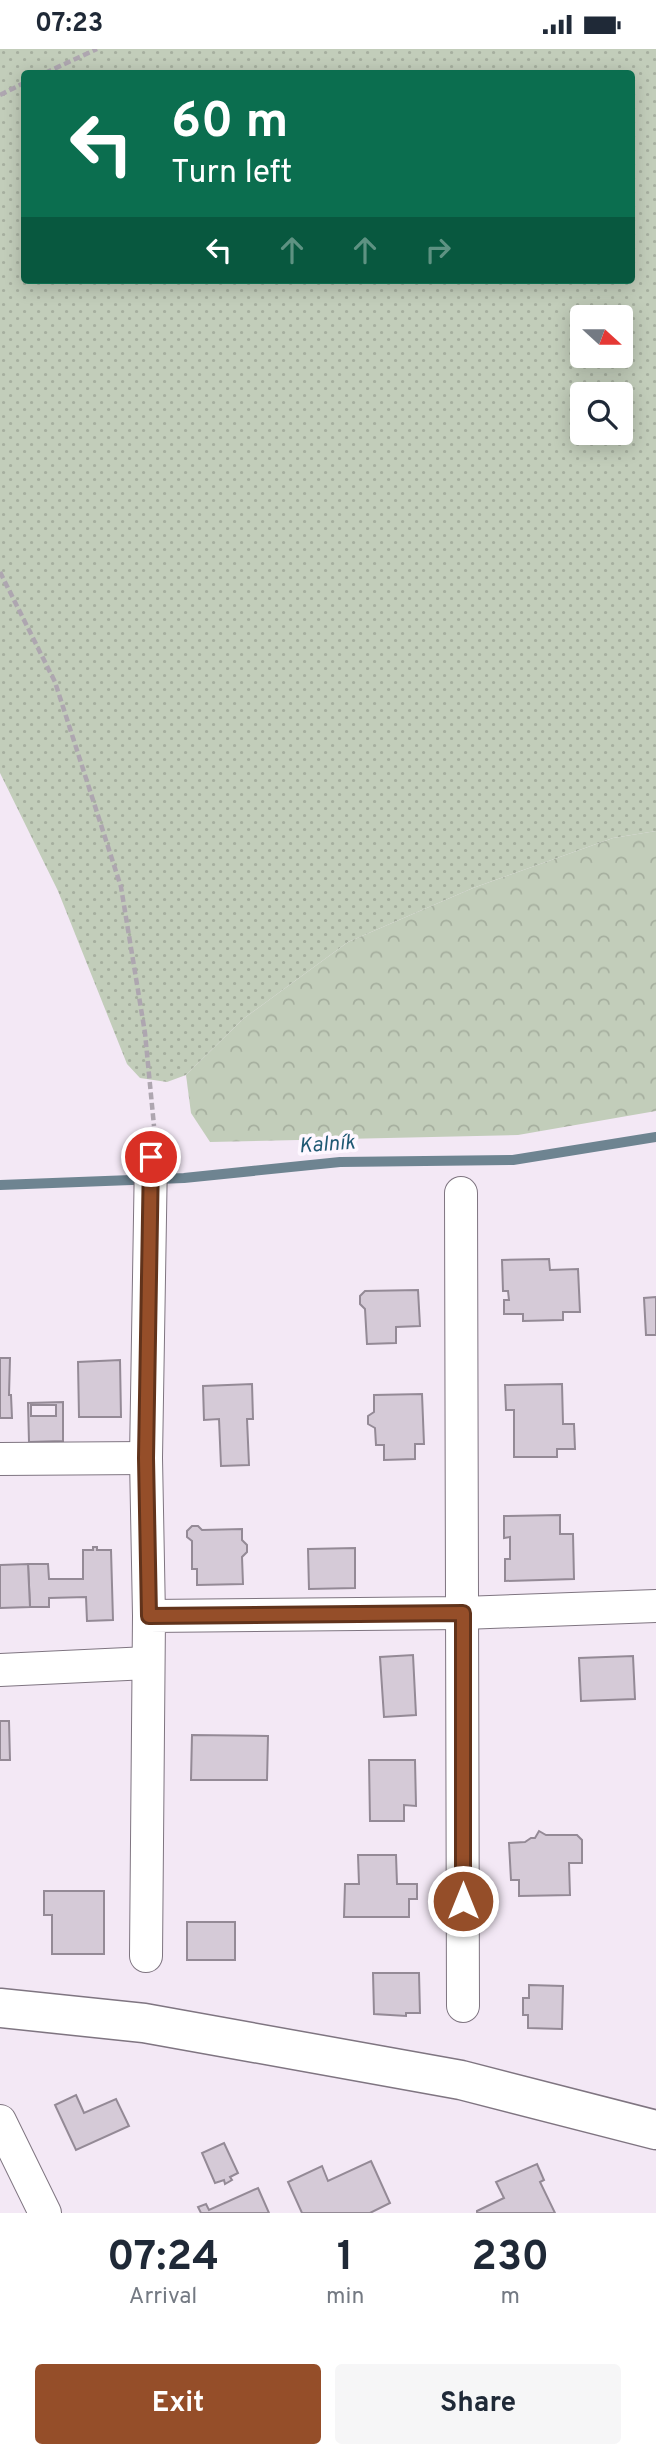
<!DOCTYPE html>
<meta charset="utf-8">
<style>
:root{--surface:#fff;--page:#f6f6f7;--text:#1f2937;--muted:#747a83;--accent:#954e29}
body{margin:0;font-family:Overpass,sans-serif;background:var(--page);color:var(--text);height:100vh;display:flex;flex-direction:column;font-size:26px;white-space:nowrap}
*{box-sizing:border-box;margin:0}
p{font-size:23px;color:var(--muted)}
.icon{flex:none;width:38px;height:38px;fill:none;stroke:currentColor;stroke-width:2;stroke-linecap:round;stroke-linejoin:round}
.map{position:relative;height:2164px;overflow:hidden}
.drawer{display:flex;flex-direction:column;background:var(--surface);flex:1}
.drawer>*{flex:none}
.banner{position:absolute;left:21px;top:21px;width:614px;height:214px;border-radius:7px;box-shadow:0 4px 18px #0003;background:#0b6e4f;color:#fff;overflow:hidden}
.needle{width:46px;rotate:111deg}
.tools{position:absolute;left:570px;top:256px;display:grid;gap:14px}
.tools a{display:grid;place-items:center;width:63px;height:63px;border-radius:7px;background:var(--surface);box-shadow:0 4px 18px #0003;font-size:35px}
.pin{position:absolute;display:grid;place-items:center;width:60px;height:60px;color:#fff;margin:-30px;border:4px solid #fff;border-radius:50%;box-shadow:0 2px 7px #0007}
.me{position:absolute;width:77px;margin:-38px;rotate:0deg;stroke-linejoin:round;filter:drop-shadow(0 0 5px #0008)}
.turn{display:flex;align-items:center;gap:24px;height:147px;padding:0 35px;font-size:32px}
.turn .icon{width:91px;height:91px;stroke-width:2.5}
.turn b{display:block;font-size:49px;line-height:60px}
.lanes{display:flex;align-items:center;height:66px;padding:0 35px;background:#0003;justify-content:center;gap:35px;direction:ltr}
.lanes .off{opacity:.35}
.eta{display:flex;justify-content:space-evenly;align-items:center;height:119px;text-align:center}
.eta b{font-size:42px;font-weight:700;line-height:49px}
.action{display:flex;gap:14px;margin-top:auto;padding:14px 35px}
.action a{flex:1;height:80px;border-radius:7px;background:var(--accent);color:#fff;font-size:28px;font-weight:700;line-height:80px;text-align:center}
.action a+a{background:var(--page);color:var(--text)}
.status{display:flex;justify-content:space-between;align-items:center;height:49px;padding:0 35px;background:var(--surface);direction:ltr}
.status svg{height:19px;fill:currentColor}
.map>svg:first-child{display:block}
.grass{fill:url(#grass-dots);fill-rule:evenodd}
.forest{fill:url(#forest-crowns)}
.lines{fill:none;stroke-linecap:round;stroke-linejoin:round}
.stream{stroke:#6e8491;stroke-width:10}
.building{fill:#d5cad7;stroke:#948a96;stroke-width:2;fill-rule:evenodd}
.minor-casing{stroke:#7f7581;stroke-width:34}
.tertiary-casing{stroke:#7f7581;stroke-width:41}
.path{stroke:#aea6b0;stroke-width:4.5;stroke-dasharray:7 3.5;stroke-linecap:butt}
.minor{stroke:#fff;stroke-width:32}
.tertiary{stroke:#fff;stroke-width:38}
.route-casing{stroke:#61331b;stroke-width:18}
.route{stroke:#954e29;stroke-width:12}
.labels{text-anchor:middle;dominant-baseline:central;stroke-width:7;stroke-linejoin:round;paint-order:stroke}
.water-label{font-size:21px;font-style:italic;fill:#1f5974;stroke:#fef7ff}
</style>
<div class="status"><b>07:23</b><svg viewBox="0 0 49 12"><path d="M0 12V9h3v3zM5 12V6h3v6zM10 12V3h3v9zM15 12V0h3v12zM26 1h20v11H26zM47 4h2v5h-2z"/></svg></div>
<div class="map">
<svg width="656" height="2164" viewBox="0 0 656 2164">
<defs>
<pattern id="grass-dots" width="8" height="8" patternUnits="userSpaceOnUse" patternTransform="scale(1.75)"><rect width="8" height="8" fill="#c2cdba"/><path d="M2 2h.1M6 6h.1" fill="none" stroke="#a6af9f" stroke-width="1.8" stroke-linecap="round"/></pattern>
<pattern id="forest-crowns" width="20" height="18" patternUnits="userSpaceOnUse" patternTransform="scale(1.75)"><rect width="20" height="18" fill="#c2cdba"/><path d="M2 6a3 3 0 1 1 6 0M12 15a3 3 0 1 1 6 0" fill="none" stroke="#a6af9f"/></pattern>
</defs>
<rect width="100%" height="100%" fill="#f3e8f5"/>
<path class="grass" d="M0,0h656v782l-43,7 -140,50 -125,54 -105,77 -57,56 -19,7 -27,-4 -13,-14 -69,-173 -58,-118zM24,24h608v207h-608zM583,268h38v38h-38zM583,345h38v38h-38z"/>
<polygon class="forest" points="656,782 656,1062 518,1086 210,1093 191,1064 186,1026 243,970 348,893 473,839 613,789"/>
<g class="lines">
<polyline class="stream" points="0,1136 184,1129 340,1113 513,1111 656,1088"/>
</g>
<g class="building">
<polygon points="549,1210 550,1221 578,1220 580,1263 563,1263 563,1271 523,1272 523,1265 504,1265 504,1251 509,1251 508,1242 503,1242 502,1211"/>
<polygon points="418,1241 420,1277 396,1278 396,1294 367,1295 365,1260 360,1255 360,1247 365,1242"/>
<polygon points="656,1248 656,1286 646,1286 644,1249"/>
<polygon points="0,1309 10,1309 9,1346 11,1346 12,1369 0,1369"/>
<polygon points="120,1311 121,1368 79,1368 78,1313"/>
<polygon points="252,1335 253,1370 247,1370 249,1416 221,1417 219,1370 204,1371 203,1337"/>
<polygon points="562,1335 563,1375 574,1375 575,1400 557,1400 557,1408 514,1408 514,1361 506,1361 505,1336"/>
<polygon points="422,1345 424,1395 415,1395 415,1410 384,1411 384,1396 376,1396 375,1379 368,1375 368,1367 374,1363 374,1346"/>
<path d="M63,1353v39l-34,1 -1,-39zM31,1356h25v11h-25z"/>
<polygon points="560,1466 560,1485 573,1485 574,1530 505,1532 505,1510 510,1510 510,1488 504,1489 504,1467"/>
<polygon points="192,1477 198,1477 202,1481 242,1480 242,1491 247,1496 247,1503 242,1508 243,1535 197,1536 197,1520 192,1520 192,1492 187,1488 187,1482"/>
<polygon points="93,1498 97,1498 97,1501 111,1501 113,1571 87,1572 86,1548 49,1549 49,1558 30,1558 28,1515 48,1515 49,1530 83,1530 83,1501 93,1501"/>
<polygon points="355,1499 355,1539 309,1540 308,1500"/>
<polygon points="28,1515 30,1558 0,1559 0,1516"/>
<polygon points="413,1606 416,1666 384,1668 380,1608"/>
<polygon points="633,1607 635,1650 581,1652 579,1609"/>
<polygon points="0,1672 9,1672 10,1711 0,1711"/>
<polygon points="192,1686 268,1687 267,1731 191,1731"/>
<polygon points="369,1711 415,1711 416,1757 404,1756 404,1772 370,1772"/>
<polygon points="539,1782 546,1786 577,1786 582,1791 582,1814 569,1814 570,1846 519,1847 519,1831 511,1831 509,1794 525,1793 531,1789 535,1789"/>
<polygon points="358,1806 396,1806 397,1835 417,1835 417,1850 409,1850 409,1868 344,1868 345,1835 359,1835"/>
<polygon points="44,1842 104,1842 104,1905 52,1905 52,1866 44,1866"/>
<rect x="187" y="1873" width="48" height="38"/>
<polygon points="373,1924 419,1924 420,1964 406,1964 406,1967 374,1965"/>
<polygon points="529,1936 563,1937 562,1980 528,1979 528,1966 523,1966 523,1949 529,1949"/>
<polygon points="76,2046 84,2064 116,2050 129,2077 76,2101 55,2056"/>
<polygon points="224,2094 238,2124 230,2128 232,2131 225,2135 224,2131 215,2134 202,2104"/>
<polygon points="371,2112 390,2154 370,2164 302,2164 288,2133 322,2117 328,2132"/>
<polygon points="537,2115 544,2131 540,2133 555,2164 477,2164 477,2162 504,2149 496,2133"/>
<polygon points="258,2139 269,2164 201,2164 198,2158 206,2155 209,2161"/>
</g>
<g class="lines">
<defs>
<g id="minor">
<polyline points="461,1144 463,1957"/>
<polyline points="0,1410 146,1409"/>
<polyline points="149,1567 146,1409 151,1108"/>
<polyline points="0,1621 148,1614"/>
<polyline points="146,1907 149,1567 463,1564 656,1557"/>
<polyline points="0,2072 45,2164"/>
</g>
<polyline id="tertiary" points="0,1959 144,1974 461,2031 656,2081"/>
</defs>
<use href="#minor" class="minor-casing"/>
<use href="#tertiary" class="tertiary-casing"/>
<g class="path">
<polyline points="45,24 97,0"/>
<polyline points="0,46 24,34"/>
<polyline points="0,523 55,633 121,838 145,984 154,1077"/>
</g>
<use href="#minor" class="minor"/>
<use href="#tertiary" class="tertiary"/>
</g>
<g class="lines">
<defs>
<polyline id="route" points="151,1108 146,1409 149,1567 463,1564 463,1852"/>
</defs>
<use href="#route" class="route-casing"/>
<use href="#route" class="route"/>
</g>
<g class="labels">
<g class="water-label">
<text transform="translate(327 1096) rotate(-4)">Kalník</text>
</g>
</g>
</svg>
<div class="tools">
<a><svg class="needle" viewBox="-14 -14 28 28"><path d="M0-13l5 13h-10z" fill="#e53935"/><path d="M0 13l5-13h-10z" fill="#747a83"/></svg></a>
<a><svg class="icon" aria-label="search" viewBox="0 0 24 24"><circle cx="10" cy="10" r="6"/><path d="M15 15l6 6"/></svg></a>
</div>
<div class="pin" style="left:151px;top:1108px;background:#d93025"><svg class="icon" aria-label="arrive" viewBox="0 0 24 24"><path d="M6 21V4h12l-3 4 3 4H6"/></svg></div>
<svg class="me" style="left:463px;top:1852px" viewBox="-20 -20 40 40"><circle r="17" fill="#954e29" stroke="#fff" stroke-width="3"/><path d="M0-11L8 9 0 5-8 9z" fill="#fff"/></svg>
<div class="banner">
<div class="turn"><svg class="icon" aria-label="left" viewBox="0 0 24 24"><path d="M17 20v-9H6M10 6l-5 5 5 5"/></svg><div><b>60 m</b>Turn left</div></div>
<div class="lanes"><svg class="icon" aria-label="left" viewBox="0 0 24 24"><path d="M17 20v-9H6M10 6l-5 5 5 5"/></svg><svg class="icon off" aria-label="ahead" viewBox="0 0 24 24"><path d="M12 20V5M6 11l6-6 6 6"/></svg><svg class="icon off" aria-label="ahead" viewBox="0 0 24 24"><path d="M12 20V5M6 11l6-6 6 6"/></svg><svg class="icon off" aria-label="right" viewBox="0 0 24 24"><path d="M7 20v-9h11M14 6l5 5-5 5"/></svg></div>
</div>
</div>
<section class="drawer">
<div class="eta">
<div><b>07:24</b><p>Arrival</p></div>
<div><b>1</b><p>min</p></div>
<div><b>230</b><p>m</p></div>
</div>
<div class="action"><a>Exit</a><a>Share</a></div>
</section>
